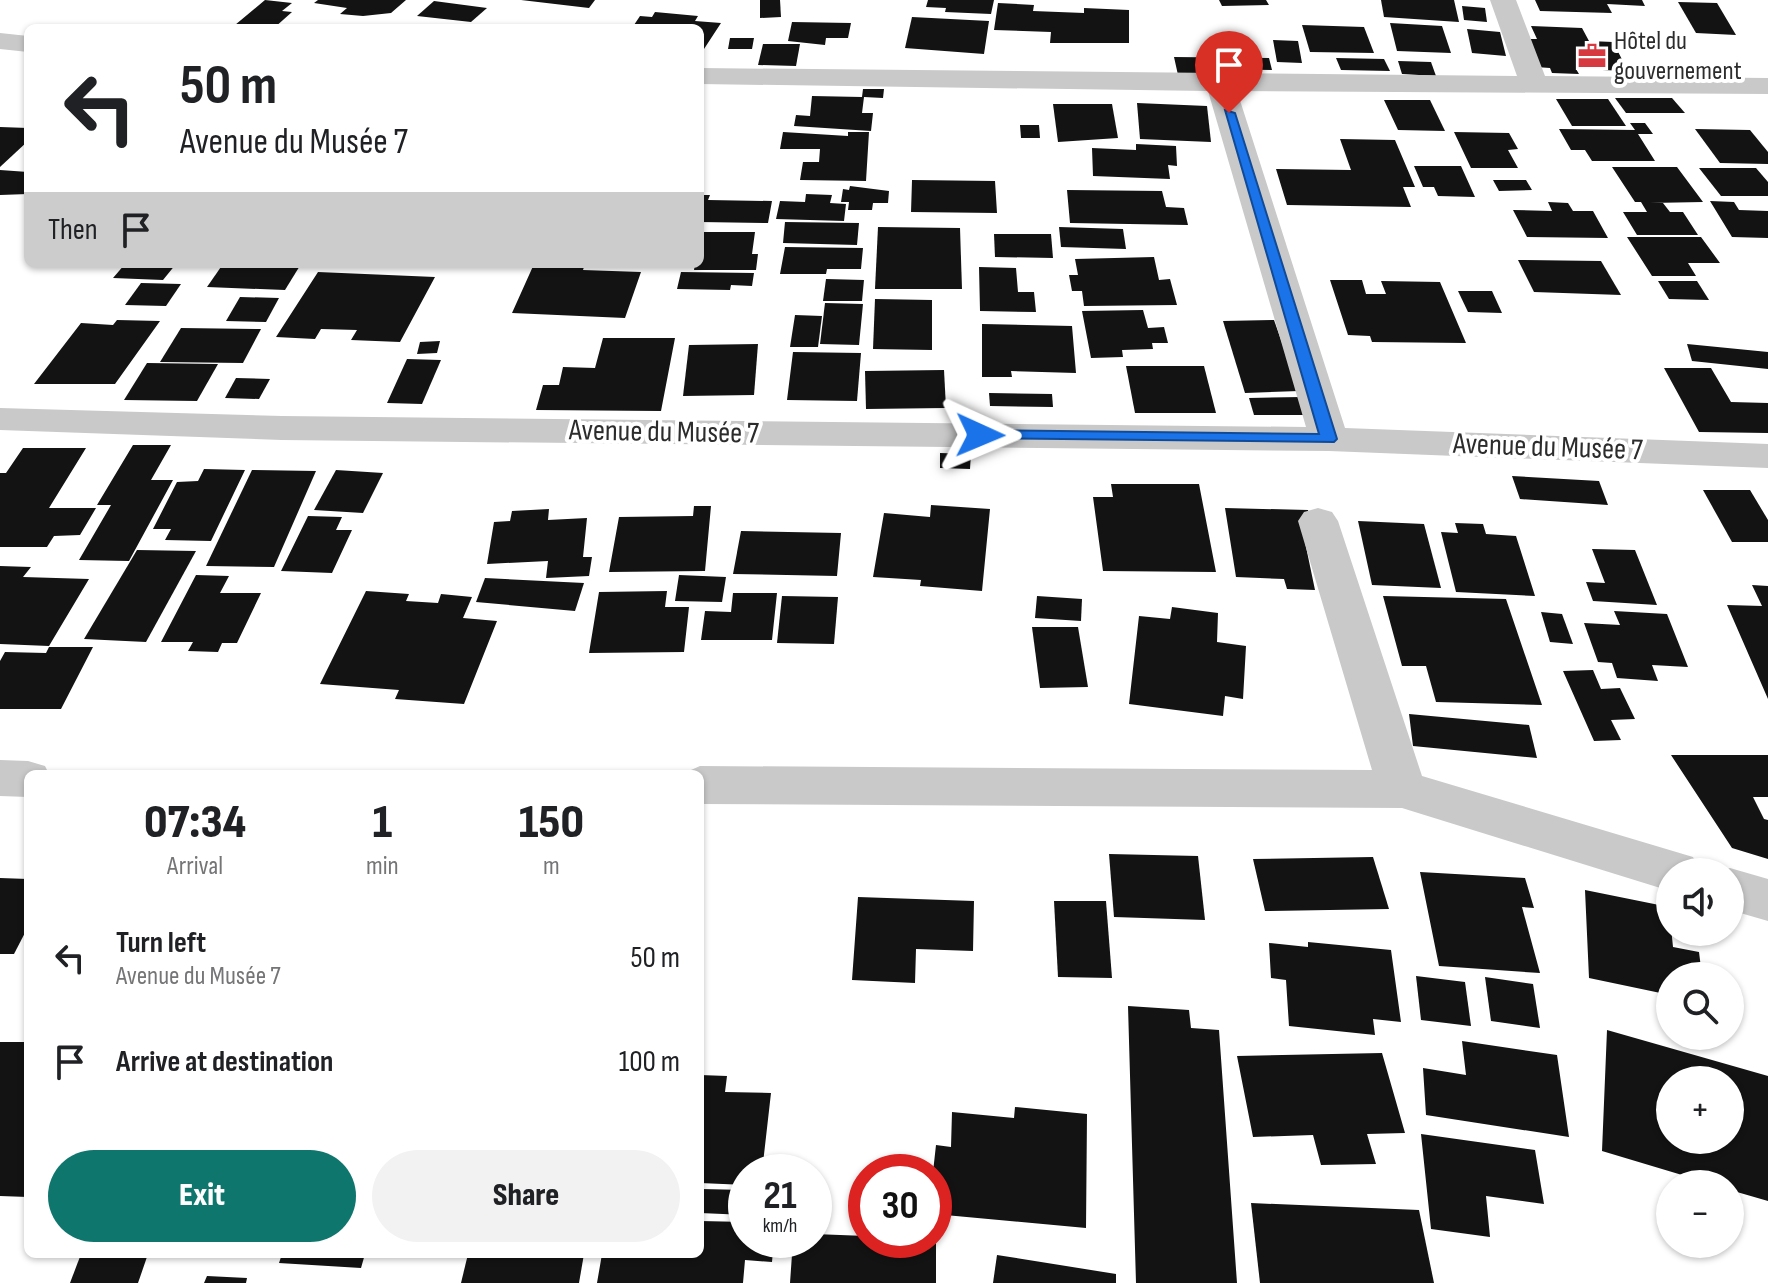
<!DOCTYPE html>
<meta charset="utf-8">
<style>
:root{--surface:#fff;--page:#f2f2f2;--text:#202124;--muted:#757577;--accent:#0f766e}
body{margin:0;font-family:"Sofia Sans Condensed",sans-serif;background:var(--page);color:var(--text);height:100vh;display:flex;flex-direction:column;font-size:30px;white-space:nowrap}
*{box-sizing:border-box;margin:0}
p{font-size:26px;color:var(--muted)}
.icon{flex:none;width:44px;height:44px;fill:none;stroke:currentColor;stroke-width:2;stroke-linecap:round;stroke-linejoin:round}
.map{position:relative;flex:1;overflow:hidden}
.side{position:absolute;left:24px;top:770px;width:680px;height:488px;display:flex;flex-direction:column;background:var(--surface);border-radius:12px;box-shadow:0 2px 6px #0004}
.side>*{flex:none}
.banner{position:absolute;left:24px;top:24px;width:680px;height:244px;border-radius:12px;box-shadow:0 2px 6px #0004;background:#fff;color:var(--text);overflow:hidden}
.buttons{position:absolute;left:1656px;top:858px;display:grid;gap:16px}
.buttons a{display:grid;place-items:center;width:88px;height:88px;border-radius:50%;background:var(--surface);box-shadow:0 2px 6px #0004;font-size:40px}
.speed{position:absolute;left:728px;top:1154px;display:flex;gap:16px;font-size:40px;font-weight:700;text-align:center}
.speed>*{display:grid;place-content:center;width:104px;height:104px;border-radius:50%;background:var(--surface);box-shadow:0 2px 6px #0004;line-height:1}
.speed small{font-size:20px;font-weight:400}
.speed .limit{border:12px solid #d22;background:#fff;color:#111}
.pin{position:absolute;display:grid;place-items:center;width:68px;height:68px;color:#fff;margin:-82px -34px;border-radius:50% 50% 50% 0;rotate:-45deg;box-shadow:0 0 8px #0007}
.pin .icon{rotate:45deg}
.me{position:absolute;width:88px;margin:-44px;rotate:91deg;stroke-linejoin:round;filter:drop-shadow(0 0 6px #0008)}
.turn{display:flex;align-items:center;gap:28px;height:168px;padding:0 24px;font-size:36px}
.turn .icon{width:104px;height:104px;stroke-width:2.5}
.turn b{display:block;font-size:56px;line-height:68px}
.then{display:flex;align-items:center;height:76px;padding:0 24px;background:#0003;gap:16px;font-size:30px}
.eta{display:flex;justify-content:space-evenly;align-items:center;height:136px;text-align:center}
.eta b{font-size:48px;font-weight:800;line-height:56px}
.primary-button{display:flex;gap:16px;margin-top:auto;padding:16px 24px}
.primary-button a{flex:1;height:92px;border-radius:48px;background:var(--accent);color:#fff;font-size:32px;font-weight:800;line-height:92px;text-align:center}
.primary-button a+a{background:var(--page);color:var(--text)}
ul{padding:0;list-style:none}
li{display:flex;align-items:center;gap:24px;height:104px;padding:0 24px}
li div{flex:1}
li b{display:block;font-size:30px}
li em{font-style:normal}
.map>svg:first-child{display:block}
.building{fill:#131313;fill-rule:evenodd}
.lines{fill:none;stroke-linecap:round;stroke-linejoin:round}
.minor{fill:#c9c9c9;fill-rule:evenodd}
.route{fill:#1a73e8;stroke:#114b97;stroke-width:2}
.labels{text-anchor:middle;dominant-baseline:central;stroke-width:8;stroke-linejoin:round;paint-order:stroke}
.far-poi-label{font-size:26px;fill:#2c2c2c;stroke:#fff;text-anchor:start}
.street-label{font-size:30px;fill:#2c2c2c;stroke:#fff}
</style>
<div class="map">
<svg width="1768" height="1283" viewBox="0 0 1768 1283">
<rect width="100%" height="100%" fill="#fff"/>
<g class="building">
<polygon points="265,0 292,3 282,11 292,12 274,28 235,25"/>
<polygon points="318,0 406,0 391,13 363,16 340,14 347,8 314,3"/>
<polygon points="521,0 595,0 589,8"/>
<polygon points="760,0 780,0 781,17 760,18"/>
<polygon points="928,0 994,0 991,14 945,12 946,8 926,7"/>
<polygon points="1219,0 1266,0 1269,5 1222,6"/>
<polygon points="1381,0 1454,0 1459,22 1384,17"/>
<polygon points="1535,0 1642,0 1645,6 1607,4 1612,13 1540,11"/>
<polygon points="434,1 487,8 471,22 417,16"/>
<polygon points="1678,2 1717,3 1736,35 1696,33"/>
<polygon points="998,3 1034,5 1033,11 1084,13 1084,8 1129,10 1129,43 1050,43 1051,32 994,30"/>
<polygon points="1462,6 1485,8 1487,22 1464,20"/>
<polygon points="655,12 698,16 695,21 721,23 704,49 700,49 700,28 632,28 640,16 652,17"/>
<polygon points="912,17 989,21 984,54 905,48"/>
<polygon points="792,22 851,23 848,38 826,38 825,45 788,41"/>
<polygon points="1390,23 1442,26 1451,53 1397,51"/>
<polygon points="1302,25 1364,27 1374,53 1310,52"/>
<polygon points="1531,26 1582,28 1589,41 1613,42 1628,71 1576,69 1579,74 1552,73 1550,68 1536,67 1523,39 1537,39"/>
<polygon points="1467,29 1500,32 1506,56 1472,53"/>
<polygon points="730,38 754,38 752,49 728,49"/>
<polygon points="1273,40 1298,41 1302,63 1277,62"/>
<polygon points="763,44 800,44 796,66 758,65"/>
<polygon points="1174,57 1269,58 1272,70 1208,69 1210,75 1178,75"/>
<polygon points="1336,58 1384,59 1390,71 1341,70"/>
<polygon points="1398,61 1431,62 1436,76 1402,74"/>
<polygon points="863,89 884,89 883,98 864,97 862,113 873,113 871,131 794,126 796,115 810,116 812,96 862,97"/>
<polygon points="1615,98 1672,98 1685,113 1626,113"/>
<polygon points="1556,99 1608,99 1626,126 1572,126"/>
<polygon points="1384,100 1430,100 1445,131 1398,130"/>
<polygon points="1137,103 1207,106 1211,142 1140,139"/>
<polygon points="1053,104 1112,104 1118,138 1058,142"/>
<polygon points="1630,123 1645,123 1653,134 1638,134 1655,161 1592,161 1585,150 1571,150 1559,129 1635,130"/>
<polygon points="1020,125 1039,125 1040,138 1021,138"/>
<polygon points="0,127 28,128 28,141 0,167"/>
<polygon points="1695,129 1750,130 1768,152 1768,164 1720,163"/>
<polygon points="783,132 848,136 848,132 869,132 866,181 800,180 803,162 819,162 820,149 780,149"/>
<polygon points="1454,132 1509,133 1518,149 1508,150 1518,168 1471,168"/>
<polygon points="1340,139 1395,140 1415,187 1403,187 1411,207 1287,205 1276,169 1351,170"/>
<polygon points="1136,144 1176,146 1177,166 1168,165 1170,179 1093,176 1092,148 1136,150"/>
<polygon points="1414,166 1461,166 1475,197 1438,196 1434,187 1423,187"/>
<polygon points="1612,167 1677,167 1703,202 1650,203 1663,203 1670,212 1683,212 1698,235 1637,235 1623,212 1647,212 1641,202 1635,202"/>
<polygon points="1699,168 1756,168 1768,182 1768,196 1721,196"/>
<polygon points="0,170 28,172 28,194 0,195"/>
<polygon points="912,180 995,181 997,213 911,212"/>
<polygon points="1493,180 1526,180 1532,190 1499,191"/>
<polygon points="850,186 889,191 888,203 873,203 872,210 848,210 849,202 841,202 843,189 849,190"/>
<polygon points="1067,190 1162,191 1166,207 1184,208 1188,225 1070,223"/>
<polygon points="806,194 832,195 830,203 846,204 844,221 776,219 780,201 805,202"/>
<polygon points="700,195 710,195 708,200 772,201 768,223 700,222"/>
<polygon points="1710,201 1734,202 1739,210 1768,211 1768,238 1732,237"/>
<polygon points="1548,202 1568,203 1573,211 1593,211 1608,238 1527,237 1513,210 1552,211"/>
<polygon points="785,222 859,223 857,245 783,243"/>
<polygon points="878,227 960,228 962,289 875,289"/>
<polygon points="1059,227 1123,229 1126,249 1061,247"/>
<polygon points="704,232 755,232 752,254 758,254 756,270 694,270 695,264 700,264"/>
<polygon points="994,234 1051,234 1053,258 995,257"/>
<polygon points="1627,237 1701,237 1720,263 1688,263 1696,276 1652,276"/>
<polygon points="785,247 863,248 861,269 827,269 826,274 780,274"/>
<polygon points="1154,257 1159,280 1170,279 1177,305 1084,306 1082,291 1072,291 1069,275 1078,275 1075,259"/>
<polygon points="1518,260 1601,261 1621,295 1534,292"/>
<polygon points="125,264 176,264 163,280 113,278"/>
<polygon points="223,264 301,264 285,290 207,287"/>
<polygon points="534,264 585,264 583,270 641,272 625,318 512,313"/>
<polygon points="979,267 1016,268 1018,292 1034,292 1036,312 980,311"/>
<polygon points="318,272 435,277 400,342 351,340 357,330 321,329 315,339 276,337"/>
<polygon points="681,272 754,273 752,286 731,285 730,290 677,289"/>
<polygon points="826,279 864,280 862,301 823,301"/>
<polygon points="1330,280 1362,280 1366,294 1386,294 1381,281 1440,282 1466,343 1372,342 1370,336 1348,335"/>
<polygon points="1658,281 1697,281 1709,300 1669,299"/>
<polygon points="141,283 181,284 166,306 125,305"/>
<polygon points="1458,291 1492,291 1502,313 1468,312"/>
<polygon points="240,297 279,298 266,322 226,321"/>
<polygon points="875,299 932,300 932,350 873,349"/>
<polygon points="825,303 863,304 859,345 820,344"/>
<polygon points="1143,310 1148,328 1164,327 1168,343 1152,343 1153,349 1122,350 1123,357 1091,358 1082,311"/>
<polygon points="795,315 822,316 818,347 790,347"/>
<polygon points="117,320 160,321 115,384 34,384 81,323 113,325"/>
<polygon points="1274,320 1299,391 1245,393 1223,321"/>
<polygon points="982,324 1072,326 1076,373 1011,371 1012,377 982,377"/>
<polygon points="181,328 261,329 243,363 160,362"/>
<polygon points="603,338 675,338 661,411 536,410 543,385 559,385 563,367 595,368"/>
<polygon points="440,341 437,353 417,354 420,342"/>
<polygon points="758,344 754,395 683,396 689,345"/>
<polygon points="1687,344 1768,352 1768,369 1692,361"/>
<polygon points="793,352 861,353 857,401 787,400"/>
<polygon points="407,359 441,360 422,404 387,403"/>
<polygon points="147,363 218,364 197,401 124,400"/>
<polygon points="1126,366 1204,366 1216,413 1135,413"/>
<polygon points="1664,368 1711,368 1731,402 1768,403 1768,433 1699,432"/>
<polygon points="944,370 946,408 866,409 865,371"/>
<polygon points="236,378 270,379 259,399 225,398"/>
<polygon points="989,393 1052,394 1053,407 990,406"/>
<polygon points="1302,397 1308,415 1254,415 1249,398"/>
<polygon points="133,445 171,445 151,480 173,480 129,561 79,560 111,505 97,505"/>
<polygon points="23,448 86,448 49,508 96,508 80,535 54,536 47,547 0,547 0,473 6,473"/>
<polygon points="940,453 971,454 970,469 940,468"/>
<polygon points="204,469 245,470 211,541 165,540 171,529 153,529 177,482 198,481"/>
<polygon points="252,470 316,471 274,567 206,566"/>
<polygon points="336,470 383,473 363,513 314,510"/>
<polygon points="1512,476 1599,481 1608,505 1520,499"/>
<polygon points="1111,484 1199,484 1216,572 1103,571 1093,497 1113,497"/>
<polygon points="1703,490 1750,490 1768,520 1768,542 1732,542"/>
<polygon points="931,505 990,509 982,591 920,586 921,580 873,577 884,513 930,517"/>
<polygon points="694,506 711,506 705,571 609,572 619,517 693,516"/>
<polygon points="1225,508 1308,510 1315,542 1305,542 1315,590 1287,589 1284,579 1236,577"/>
<polygon points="549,509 548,520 587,518 583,557 592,557 589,576 546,578 548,561 487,564 494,522 510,521 512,511"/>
<polygon points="308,516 342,517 336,530 352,530 332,573 281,571"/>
<polygon points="1358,521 1424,524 1441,588 1372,585"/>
<polygon points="1455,523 1483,524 1486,534 1516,536 1535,596 1456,592 1441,532 1458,533"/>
<polygon points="741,531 841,533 837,576 733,574"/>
<polygon points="1592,549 1635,550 1657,605 1593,601 1586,582 1605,583"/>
<polygon points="137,550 196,551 146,642 84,639"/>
<polygon points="0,566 31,567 23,577 89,579 49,646 0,644"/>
<polygon points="196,575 229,576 220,593 261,593 237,643 222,643 218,652 188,651 193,642 161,642"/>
<polygon points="679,575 726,577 722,602 675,601"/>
<polygon points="485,578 584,583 575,611 476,602"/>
<polygon points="1752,585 1768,586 1768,699 1727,605 1762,606"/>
<polygon points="366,591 409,594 406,601 438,603 441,594 472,597 463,618 497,621 464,704 395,699 399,690 320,684"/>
<polygon points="667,591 665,607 689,607 684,652 589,653 599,592"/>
<polygon points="733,593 777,593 772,640 701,640 705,611 731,612"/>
<polygon points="782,596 838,597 834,644 777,643"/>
<polygon points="1037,596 1082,599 1081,621 1035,618"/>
<polygon points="1383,596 1506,599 1542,705 1436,702 1426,666 1402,666"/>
<polygon points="1172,607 1218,613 1217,642 1246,646 1243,699 1225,696 1223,716 1129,704 1139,616 1170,619"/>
<polygon points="1614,611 1667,614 1688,667 1652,665 1658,681 1617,678 1612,663 1598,662 1584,623 1620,625"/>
<polygon points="1541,612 1562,614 1573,644 1550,642"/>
<polygon points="1032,627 1078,627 1088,687 1040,688"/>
<polygon points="49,647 93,647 61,709 0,709 0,661 5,652 46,653"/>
<polygon points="1593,670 1601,689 1620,688 1635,719 1611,720 1621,740 1594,741 1563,671"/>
<polygon points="1409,714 1529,725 1537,758 1413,746"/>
<polygon points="1671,755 1768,755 1768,797 1753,797 1764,819 1768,820 1768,859 1732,848"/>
<polygon points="1109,854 1198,856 1205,920 1114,917"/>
<polygon points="1373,857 1389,909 1265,911 1253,859"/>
<polygon points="1420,872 1525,878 1534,908 1522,907 1540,973 1439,966"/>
<polygon points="0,878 28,879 28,927 14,954 0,954"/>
<polygon points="1585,890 1669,907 1673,947 1699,952 1702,976 1670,976 1670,995 1589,978"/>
<polygon points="858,897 974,901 973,951 916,949 915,983 852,980"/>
<polygon points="1054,901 1106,901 1112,978 1058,977"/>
<polygon points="1308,942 1391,950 1401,1022 1373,1019 1375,1035 1289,1026 1286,980 1271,978 1269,943 1308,947"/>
<polygon points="1416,976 1465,982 1471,1026 1421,1020"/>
<polygon points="1485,977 1533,984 1540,1028 1491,1021"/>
<polygon points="1128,1006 1189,1010 1191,1028 1219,1030 1237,1283 1136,1283"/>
<path d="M1607,1030l161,46v125l-38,-11v-6h-18l-110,-33zM1670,1080h60v60h-60z"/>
<polygon points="1462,1041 1557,1055 1569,1137 1426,1115 1423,1068 1466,1075"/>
<polygon points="0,1042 28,1042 28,1197 0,1196"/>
<polygon points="1382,1053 1405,1133 1367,1134 1376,1164 1321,1165 1313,1135 1253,1137 1237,1056"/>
<polygon points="700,1075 727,1076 725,1092 771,1093 762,1172 746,1172 746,1185 700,1183"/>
<polygon points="1015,1107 1087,1114 1086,1228 945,1215 947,1191 934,1189 933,1172 936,1145 951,1147 952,1112 1014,1118"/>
<polygon points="1421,1134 1535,1150 1544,1204 1486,1196 1490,1237 1431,1229"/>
<polygon points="701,1189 746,1190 746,1215 700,1213"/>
<polygon points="1251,1203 1419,1210 1434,1283 1260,1283"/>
<polygon points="700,1221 746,1222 746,1240 774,1240 772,1262 745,1260 743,1283 597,1283 602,1254 700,1254"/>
<polygon points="814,1234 866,1236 866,1240 936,1240 936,1283 790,1283 793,1240 814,1240"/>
<polygon points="81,1254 148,1254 138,1283 70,1283"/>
<polygon points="282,1254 365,1254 361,1268 279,1263"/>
<polygon points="468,1254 584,1254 579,1283 461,1283"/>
<polygon points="997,1255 1116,1274 1116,1283 993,1283"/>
<polygon points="207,1276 247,1278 246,1283 204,1283"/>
</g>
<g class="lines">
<g class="minor">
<polygon points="1490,0 1516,0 1545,76 1768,78 1768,94 1237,91 1345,428 1768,444 1768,468 1329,451 282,440 0,430 0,408 282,416 1306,427 1208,91 700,84 700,68 1517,76"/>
<polygon points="0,33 28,36 28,52 0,49"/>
<polygon points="1318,508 1332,512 1338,521 1422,776 1693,857 1700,872 1670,872 1670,891 1402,808 700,804 700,774 682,774 700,766 1372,770 1298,521 1304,512"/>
<polygon points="0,760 28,761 45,766 49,774 28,774 28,797 0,796"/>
<polygon points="1730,868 1768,879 1768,921 1730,910 1730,872 1718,872"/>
</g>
</g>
<polygon class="route" points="1225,110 1235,113 1337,439 1334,442 974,438 972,435 980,430 1319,434"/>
<defs>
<symbol id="office-bare" viewBox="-9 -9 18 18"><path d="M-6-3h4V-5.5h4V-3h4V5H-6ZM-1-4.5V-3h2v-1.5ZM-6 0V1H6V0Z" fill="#d73940" stroke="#fff" stroke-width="2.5" paint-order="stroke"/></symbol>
</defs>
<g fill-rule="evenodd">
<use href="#office-bare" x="1572" y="36" width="40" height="40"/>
</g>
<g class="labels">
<g class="far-poi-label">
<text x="1614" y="41">Hôtel du<tspan x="1614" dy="30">gouvernement</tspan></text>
</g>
<g class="street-label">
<text transform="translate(664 432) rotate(1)">Avenue du Musée 7</text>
<text transform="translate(1548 447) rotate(2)">Avenue du Musée 7</text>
</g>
</g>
</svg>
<div class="buttons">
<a><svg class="icon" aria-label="sound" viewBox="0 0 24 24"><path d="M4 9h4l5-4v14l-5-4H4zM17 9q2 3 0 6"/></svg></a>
<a><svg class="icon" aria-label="search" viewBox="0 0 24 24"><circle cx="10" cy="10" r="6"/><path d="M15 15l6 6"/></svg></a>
<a>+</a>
<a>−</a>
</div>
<div class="speed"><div>21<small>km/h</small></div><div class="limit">30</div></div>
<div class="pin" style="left:1229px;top:113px;background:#d93025"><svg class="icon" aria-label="arrive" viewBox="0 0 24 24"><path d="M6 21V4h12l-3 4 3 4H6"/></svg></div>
<svg class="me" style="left:980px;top:435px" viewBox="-20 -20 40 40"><path d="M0-17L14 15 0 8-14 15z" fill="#1a73e8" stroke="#fff" stroke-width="4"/></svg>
<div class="banner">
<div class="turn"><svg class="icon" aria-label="left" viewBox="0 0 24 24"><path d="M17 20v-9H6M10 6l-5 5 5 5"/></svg><div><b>50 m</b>Avenue du Musée 7</div></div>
<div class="then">Then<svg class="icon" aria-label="arrive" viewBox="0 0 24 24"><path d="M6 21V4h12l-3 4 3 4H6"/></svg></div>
</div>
<section class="side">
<div class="eta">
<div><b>07:34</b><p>Arrival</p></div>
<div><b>1</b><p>min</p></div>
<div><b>150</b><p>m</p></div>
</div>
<ul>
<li><svg class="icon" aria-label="left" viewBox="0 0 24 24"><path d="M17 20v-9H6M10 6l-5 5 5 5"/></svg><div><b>Turn left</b><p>Avenue du Musée 7</p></div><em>50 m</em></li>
<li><svg class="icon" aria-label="arrive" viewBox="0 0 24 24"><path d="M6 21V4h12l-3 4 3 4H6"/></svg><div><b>Arrive at destination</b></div><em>100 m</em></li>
</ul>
<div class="primary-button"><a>Exit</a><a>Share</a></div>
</section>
</div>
